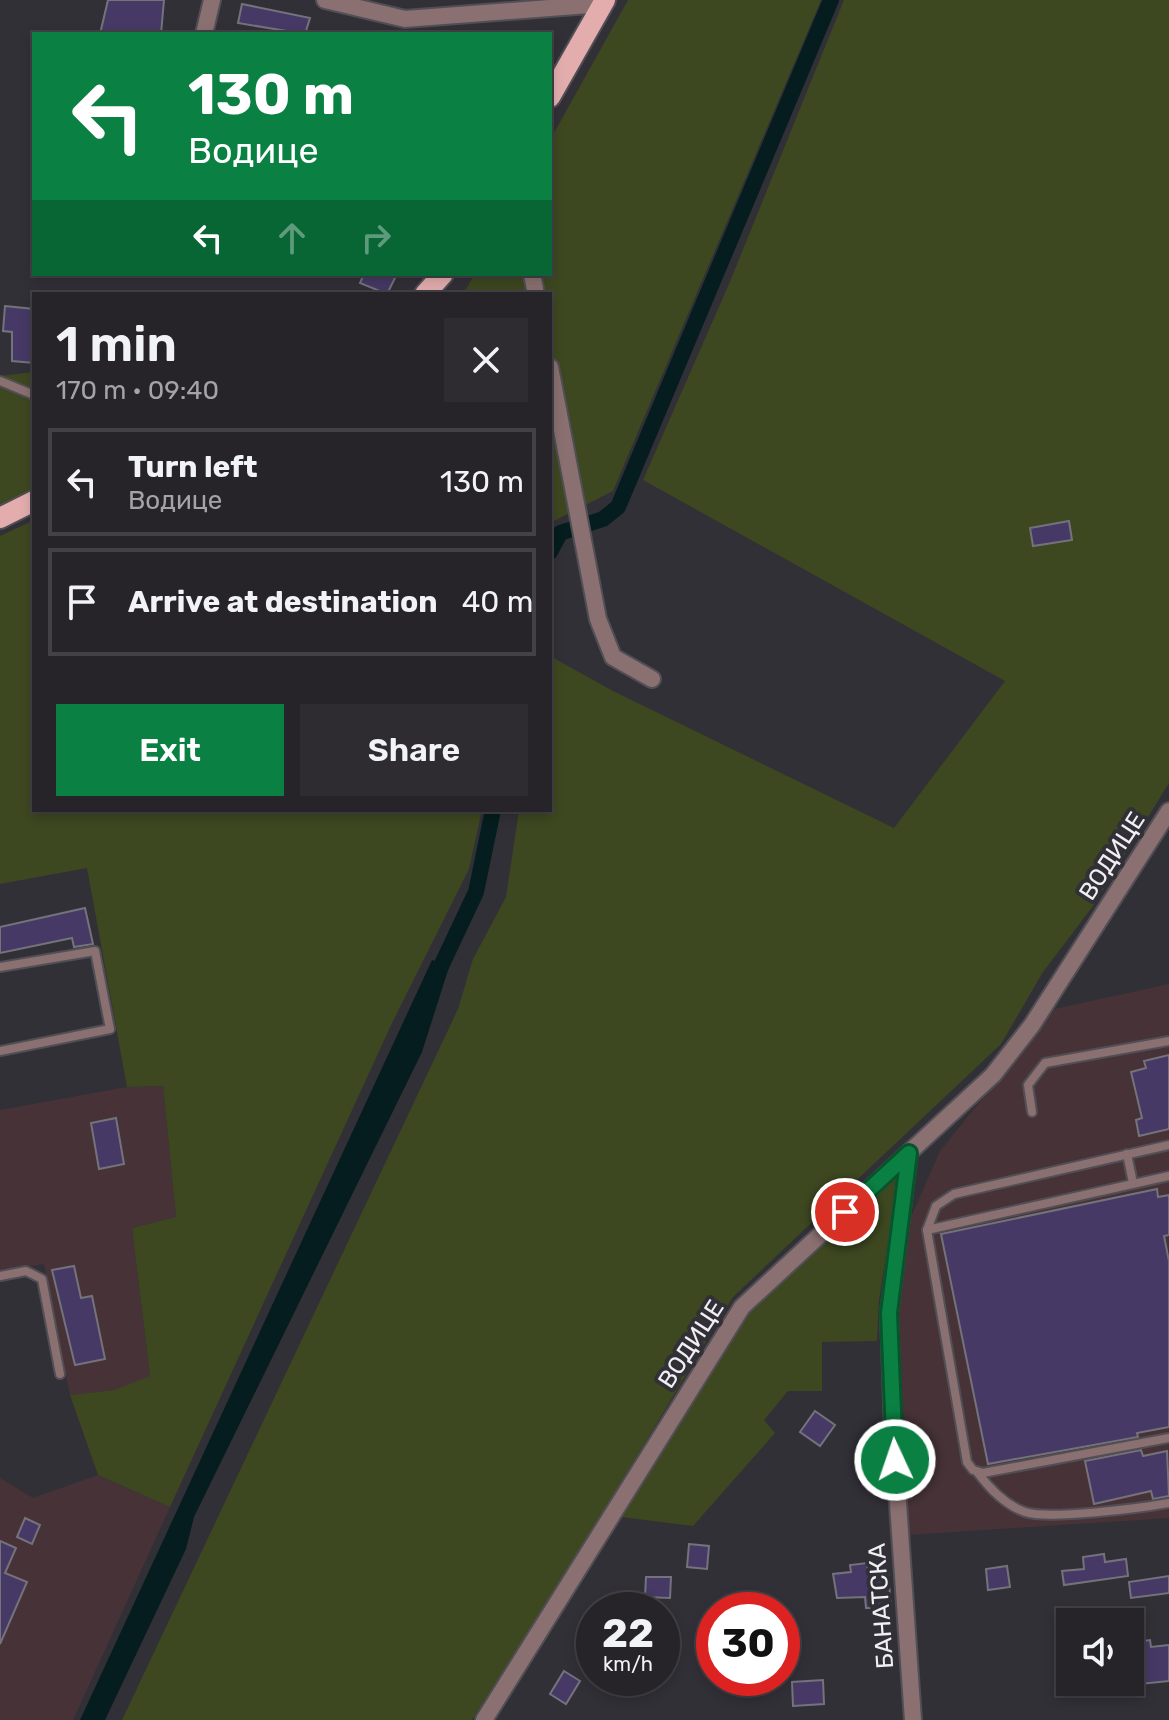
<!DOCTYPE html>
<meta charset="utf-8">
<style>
:root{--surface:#262429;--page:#2e2c31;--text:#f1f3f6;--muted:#a4a4a8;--line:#424146;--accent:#0b8043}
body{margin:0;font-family:Rubik,sans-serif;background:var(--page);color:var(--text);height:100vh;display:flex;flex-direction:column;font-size:30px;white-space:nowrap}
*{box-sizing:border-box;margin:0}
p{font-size:26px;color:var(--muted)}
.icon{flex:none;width:44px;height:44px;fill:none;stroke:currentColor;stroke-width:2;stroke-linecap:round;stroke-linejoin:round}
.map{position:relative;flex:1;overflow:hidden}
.details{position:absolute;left:32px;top:292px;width:520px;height:520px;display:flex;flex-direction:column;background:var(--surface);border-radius:0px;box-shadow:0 4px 12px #0003,0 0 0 2px var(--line)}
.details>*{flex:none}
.guide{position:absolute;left:32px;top:32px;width:520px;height:244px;border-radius:0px;box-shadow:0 4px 12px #0003,0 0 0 2px var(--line);background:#0b8043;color:#fff;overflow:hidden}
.fabs{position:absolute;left:1056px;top:1608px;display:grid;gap:16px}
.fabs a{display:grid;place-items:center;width:88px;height:88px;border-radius:0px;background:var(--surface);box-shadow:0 4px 12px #0003,0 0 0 2px var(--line);font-size:40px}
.speed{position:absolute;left:576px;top:1592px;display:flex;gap:16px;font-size:40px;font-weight:700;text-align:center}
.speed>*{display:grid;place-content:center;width:104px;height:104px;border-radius:50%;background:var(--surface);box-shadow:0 4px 12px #0003,0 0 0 2px var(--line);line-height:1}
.speed small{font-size:20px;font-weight:400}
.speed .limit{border:12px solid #d22;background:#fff;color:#111}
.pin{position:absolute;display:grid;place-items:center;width:68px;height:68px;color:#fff;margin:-34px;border:4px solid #fff;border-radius:50%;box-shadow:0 2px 8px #0007}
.me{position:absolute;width:88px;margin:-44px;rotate:357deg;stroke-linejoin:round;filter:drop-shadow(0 0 6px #0008)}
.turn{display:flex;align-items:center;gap:28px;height:168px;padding:0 24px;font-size:36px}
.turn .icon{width:104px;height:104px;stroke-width:2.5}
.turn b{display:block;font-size:56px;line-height:68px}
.lanes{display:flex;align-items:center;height:76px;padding:0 24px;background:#0003;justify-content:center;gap:40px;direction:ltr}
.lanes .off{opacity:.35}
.round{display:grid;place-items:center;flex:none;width:84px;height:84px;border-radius:0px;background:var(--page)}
.summary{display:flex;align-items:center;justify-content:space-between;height:136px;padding:0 24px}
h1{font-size:48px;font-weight:600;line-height:60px}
.primary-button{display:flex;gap:16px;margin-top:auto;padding:16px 24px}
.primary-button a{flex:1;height:92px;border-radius:0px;background:var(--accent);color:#fff;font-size:32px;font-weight:600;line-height:92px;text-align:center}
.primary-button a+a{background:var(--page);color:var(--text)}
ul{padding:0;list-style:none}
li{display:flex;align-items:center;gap:24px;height:108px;margin:0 16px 12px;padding:0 8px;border:4px solid var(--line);border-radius:0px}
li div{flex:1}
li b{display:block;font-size:30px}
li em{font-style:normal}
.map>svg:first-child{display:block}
.industrial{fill:#473337}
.green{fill:#3d4720}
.water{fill:#051d1e}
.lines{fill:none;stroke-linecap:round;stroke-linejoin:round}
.canal{stroke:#051d1e;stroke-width:16}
.building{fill:#463965;stroke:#74727a;stroke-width:2}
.lane-casing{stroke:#514f55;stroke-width:12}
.street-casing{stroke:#514f55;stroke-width:20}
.primary-casing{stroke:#514f55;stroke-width:24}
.lane{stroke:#8a7070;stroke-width:8}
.street{stroke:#8a7070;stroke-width:16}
.primary{stroke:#e3adae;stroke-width:20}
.route-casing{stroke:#07532c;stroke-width:20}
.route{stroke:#0b8043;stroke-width:14}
.labels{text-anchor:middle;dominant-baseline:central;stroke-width:8;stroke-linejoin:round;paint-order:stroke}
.street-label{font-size:24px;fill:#f1eff4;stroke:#323037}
</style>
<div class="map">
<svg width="1169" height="1720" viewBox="0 0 1169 1720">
<rect width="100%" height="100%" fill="#323037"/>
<g class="industrial">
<polygon points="1169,984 1169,1518 908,1535 905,1429 895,1338 905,1231 940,1151 1055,1009"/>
<polygon points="163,1086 176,1217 132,1228 150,1377 114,1390 70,1395 44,1264 0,1271 0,1110 127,1087"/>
<polygon points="98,1475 170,1507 73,1720 0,1720 0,1478 33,1498"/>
</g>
<g class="green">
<polygon points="628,0 821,0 613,491 550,523 550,294 463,294 475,274 550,274 550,140"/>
<polygon points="844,0 1169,0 1169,783 1093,906 1043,972 1001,1044 733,1297 581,1549 472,1720 122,1720 458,1009 473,959 506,897 519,810 550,810 550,656 613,691 894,828 1005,681 643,480 729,284"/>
<polygon points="34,372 34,489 0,506 0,376"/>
<polygon points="34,520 34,810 482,810 469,869 392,1023 170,1507 98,1475 70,1395 114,1390 150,1376 132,1228 176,1217 163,1086 127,1087 87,868 0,884 0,536"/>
<polygon points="899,1173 879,1300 877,1341 822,1342 822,1391 788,1391 764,1420 775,1433 693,1526 614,1516 746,1312"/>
</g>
<polygon class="water" points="432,960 449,967 422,1052 194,1517 186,1549 105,1720 80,1720"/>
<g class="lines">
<g class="canal">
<polyline points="550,552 560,533 603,519 618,507 831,0"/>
<polyline points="434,981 476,892 493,810"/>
</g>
</g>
<g class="building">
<polygon points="108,0 164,0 161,34 100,34"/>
<polygon points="242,4 310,18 305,34 238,23"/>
<polygon points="364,274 397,274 387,294 360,283"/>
<polygon points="5,306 34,309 34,363 12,361 12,332 3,331"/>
<polygon points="1069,521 1072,540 1033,546 1030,528"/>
<polygon points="85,908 93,944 74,947 72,938 0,953 0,927"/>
<polygon points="1169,1055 1169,1129 1139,1136 1136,1120 1142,1118 1131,1072 1146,1068 1144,1061"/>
<polygon points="116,1118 124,1164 99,1169 91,1123"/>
<polygon points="1157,1189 1158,1197 1169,1195 1169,1235 1164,1236 1169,1261 1169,1427 1137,1433 1138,1437 988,1464 941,1234"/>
<polygon points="74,1266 81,1298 92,1296 105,1359 75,1365 52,1270"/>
<polygon points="815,1411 835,1425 820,1446 800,1432"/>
<polygon points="1141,1450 1143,1456 1167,1451 1169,1496 1153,1499 1151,1491 1094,1504 1085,1461"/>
<polygon points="25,1518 40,1525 32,1544 17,1537"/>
<polygon points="0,1541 16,1548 5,1573 27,1582 0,1644"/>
<polygon points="689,1544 709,1546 707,1569 687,1567"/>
<polygon points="1104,1554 1105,1562 1126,1559 1128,1576 1064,1585 1062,1571 1084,1569 1083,1557"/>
<polygon points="867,1563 868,1571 888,1569 891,1608 866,1608 865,1597 837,1598 833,1574 851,1572 850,1565"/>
<polygon points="1007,1566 1010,1587 988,1590 986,1569"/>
<polygon points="1169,1576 1169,1593 1131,1598 1129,1582"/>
<polygon points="646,1577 671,1577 670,1598 645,1597"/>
<polygon points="1150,1640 1151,1647 1169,1645 1169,1681 1140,1684 1135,1642"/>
<polygon points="564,1671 580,1681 566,1704 550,1694"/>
<polygon points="823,1680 824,1704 793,1706 792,1682"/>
</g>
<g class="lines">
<defs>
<g id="lane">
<polyline points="0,381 34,395"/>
<polyline points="0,967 95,951 110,1029 0,1051"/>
<polyline points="1032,1112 1028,1085 1045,1063 1169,1041"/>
<polyline points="1169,1145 954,1194 936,1206 927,1230 967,1462 973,1470 983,1473 1169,1438"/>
<polyline points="1127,1154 1133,1183"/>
<polyline points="927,1230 1169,1176"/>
<polyline points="0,1276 26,1271 42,1279 60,1374"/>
<path d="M978,1473c12,16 27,32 47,39 23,8 117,-4 144,-9"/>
</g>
<g id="street">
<polyline points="325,0 405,19 602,4"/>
<polyline points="204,34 212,0"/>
<polyline points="532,274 536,294"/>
<polyline points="550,367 598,619 613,657 652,679"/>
<polyline points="909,1153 889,1313 893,1431 913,1720"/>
<polyline points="484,1720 742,1307 993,1075 1032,1025 1169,811"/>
</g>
<g id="primary">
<polyline points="550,97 605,0"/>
<polyline points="425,294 443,274"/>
<polyline points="0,518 34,501"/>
</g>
</defs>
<use href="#lane" class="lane-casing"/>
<use href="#street" class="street-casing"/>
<use href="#primary" class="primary-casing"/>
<use href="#lane" class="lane"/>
<use href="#street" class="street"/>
<use href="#primary" class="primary"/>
</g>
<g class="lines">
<defs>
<polyline id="route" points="845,1212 909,1153 889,1313 895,1460"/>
</defs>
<use href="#route" class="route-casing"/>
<use href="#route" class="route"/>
</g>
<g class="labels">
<g class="street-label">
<text transform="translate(1112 856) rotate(-57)">ВОДИЦЕ</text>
<text transform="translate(691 1344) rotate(-57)">ВОДИЦЕ</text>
<text transform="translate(881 1606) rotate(-94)">БАНАТСКА</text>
</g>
</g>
</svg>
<div class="fabs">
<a><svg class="icon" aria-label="sound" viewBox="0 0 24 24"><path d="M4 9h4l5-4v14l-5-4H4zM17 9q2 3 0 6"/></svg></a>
</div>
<div class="speed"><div>22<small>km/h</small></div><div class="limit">30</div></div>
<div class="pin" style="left:845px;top:1212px;background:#d93025"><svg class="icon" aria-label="arrive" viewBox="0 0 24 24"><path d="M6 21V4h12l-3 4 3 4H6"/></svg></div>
<svg class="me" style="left:895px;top:1460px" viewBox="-20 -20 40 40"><circle r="17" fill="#0b8043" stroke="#fff" stroke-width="3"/><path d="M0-11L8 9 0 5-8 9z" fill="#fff"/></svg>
<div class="guide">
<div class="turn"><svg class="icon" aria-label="left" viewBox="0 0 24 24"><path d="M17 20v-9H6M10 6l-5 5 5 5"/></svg><div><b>130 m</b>Водице</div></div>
<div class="lanes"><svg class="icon" aria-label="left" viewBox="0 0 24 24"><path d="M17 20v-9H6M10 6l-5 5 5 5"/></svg><svg class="icon off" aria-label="ahead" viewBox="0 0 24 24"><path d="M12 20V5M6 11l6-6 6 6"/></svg><svg class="icon off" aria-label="right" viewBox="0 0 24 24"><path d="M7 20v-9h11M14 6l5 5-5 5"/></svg></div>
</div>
<section class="details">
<div class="summary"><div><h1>1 min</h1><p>170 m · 09:40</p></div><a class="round"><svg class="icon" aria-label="close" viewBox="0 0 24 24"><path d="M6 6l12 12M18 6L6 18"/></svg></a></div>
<ul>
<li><svg class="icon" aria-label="left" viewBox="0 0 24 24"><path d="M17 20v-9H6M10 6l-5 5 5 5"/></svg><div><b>Turn left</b><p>Водице</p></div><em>130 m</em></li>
<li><svg class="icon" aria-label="arrive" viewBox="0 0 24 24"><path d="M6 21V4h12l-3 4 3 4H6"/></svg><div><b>Arrive at destination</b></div><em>40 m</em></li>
</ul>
<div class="primary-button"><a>Exit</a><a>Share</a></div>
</section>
</div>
